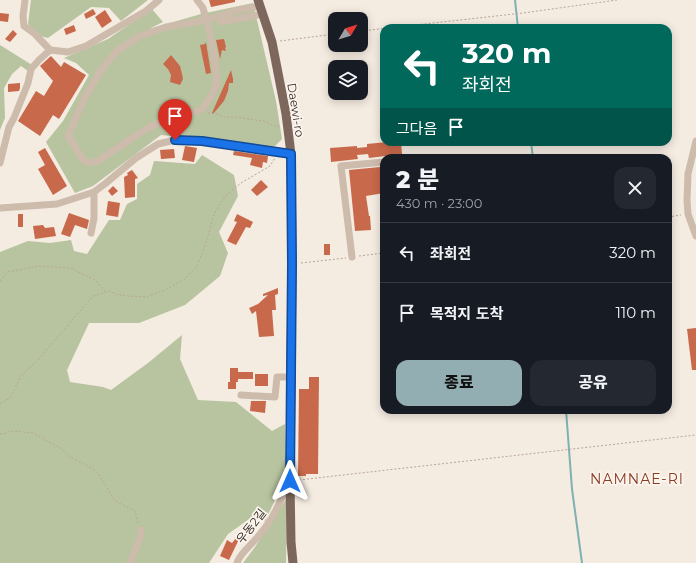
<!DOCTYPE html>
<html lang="ko">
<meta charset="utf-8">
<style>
:root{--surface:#171b24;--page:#242831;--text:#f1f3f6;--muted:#9ea1a6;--line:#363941;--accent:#92aeb2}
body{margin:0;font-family:Montserrat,"Noto Sans KR",sans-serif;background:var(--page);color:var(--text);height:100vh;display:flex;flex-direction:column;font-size:15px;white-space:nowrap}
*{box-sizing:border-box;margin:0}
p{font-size:13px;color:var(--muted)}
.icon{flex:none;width:22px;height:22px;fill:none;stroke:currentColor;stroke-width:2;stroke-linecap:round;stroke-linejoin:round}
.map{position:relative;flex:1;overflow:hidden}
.drawer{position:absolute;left:380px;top:154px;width:292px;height:260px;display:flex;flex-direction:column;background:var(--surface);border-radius:12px;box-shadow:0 2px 10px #0003}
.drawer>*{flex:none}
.top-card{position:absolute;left:380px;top:24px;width:292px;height:122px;border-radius:12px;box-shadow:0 2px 10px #0003;background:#00695c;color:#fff;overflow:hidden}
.needle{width:26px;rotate:52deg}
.fabs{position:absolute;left:328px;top:12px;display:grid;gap:8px}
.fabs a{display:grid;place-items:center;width:40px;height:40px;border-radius:8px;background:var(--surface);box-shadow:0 2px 10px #0003;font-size:20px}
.pin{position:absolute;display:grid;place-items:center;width:34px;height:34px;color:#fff;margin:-41px -17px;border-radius:50% 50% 50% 0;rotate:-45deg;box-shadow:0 0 4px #0007}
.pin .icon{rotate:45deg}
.me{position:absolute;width:44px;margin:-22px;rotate:0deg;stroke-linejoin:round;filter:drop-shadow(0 0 3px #0008)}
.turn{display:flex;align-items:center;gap:14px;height:84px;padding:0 16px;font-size:18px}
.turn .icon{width:52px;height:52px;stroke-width:2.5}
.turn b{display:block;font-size:28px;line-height:34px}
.then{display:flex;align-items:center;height:38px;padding:0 16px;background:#0003;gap:8px;font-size:15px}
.round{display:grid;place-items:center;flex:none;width:42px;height:42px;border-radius:12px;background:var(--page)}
.overview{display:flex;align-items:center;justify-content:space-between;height:68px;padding:0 16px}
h1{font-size:24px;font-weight:800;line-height:30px}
.button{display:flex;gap:8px;margin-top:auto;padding:8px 16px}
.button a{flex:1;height:46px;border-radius:12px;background:var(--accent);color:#111;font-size:16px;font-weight:800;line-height:46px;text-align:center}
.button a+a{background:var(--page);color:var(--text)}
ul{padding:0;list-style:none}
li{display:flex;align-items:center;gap:12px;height:60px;padding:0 16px;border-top:1px solid var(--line)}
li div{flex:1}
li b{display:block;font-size:15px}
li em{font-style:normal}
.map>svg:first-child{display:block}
.green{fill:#b8c4a0}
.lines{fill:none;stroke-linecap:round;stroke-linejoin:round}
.stream{stroke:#7fb0b2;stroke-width:2}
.building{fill:#c8694b}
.path{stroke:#b9a596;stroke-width:1;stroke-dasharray:2 2;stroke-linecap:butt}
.minor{stroke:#cdbbac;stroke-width:7}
.major{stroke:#7d675c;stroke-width:9}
.route-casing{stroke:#114b97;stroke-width:10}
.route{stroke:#1a73e8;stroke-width:7}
.labels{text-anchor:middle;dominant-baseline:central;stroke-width:3.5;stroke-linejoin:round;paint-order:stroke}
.street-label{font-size:12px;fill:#3b302b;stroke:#fbf5ee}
.quarter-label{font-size:14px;letter-spacing:1px;fill:#8c3b22;stroke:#fbf5ee}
</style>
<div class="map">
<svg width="696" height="563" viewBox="0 0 696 563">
<rect width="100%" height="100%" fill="#f4ebe1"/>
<g class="green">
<polygon points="31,0 148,0 121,21 109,8 91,7 48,38 37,35 28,24"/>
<polygon points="253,3 276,101 282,139 274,147 161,135 93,186 75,193 46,142 63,121 89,75 76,63 64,58 108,39 152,9 163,22 149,29 201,14"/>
<polygon points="0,45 32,65 28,71 21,66 12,74 4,88 5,118 0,130"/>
<polygon points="202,155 234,175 238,196 219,232 228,253 220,276 185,305 139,323 89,323 67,370 70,382 103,387 111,390 148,363 182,335 180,359 198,400 236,402 272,431 285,424 285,479 265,521 252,517 228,534 209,563 0,563 0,252 28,241 50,243 71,240 74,251 87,254 109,220 120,220 127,204 137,199 137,184 150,175 154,161 195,164"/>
<polygon points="287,498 286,563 243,563 255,547"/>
</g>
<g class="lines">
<g class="stream">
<polyline points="515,0 518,28"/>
<polyline points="531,142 533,158"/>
<polyline points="566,410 572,489 582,563"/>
</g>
</g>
<g class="building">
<polygon points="209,0 235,0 235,2 211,7"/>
<polygon points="93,9 96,14 86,19 84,14"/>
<polygon points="105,10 112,21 102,28 95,17"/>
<polygon points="0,13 9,14 8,22 0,21"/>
<polygon points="74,25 76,31 66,35 64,29"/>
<polygon points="13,30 17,34 10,42 5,39"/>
<polygon points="224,39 226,47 225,48 226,51 222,50 220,59 216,40"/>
<polygon points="206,42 211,73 206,74 200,45 205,44"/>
<polygon points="171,55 180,66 182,74 183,79 180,85 170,82 171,75 168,69 163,64"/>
<polygon points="51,56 61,67 64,62 86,75 59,119 53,115 40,136 18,121 36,91 44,96 53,81 40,66"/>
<polygon points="231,70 233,79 233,83 229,83 228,91 224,101 213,114 212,113"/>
<polygon points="20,83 20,88 19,91 8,92 8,84"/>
<polygon points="387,142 401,142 402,154 369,158 368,154 357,155 358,159 331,162 330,148 357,146 357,148 367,147 367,144"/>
<polygon points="185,146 197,148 194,162 182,160"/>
<polygon points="45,148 67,186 53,195 38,169 45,165 38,152"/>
<polygon points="174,149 175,158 161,159 160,150"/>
<polygon points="234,151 268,156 267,163 263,162 262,168 250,165 252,158 233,155"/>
<polygon points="380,167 384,193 366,196 369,216 370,216 371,230 355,231 349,170"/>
<polygon points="132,170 138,178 135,179 135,197 125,198 124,177 128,175 127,173"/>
<polygon points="261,180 268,187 257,196 251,190"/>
<polygon points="113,186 118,191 112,196 108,191"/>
<polygon points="108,201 120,203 118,217 106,215"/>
<polygon points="69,213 89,220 87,229 75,225 70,237 61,234"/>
<rect x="18" y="214" width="5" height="13"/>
<polygon points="237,214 253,222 250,228 246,227 236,245 227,241 237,222 234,221"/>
<polygon points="43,225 45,228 54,227 56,236 35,239 33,226"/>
<rect x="324" y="244" width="6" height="11"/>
<polygon points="278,288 278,294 275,295 276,310 272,310 274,336 259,337 256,311 252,314 249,308 258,304 268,295 263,296 263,294"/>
<polygon points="696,328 696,370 692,370 687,329"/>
<polygon points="230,368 238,368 238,372 253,372 253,379 238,379 238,382 236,382 236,389 228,389 228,382 230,382"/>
<rect x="255" y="374" width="13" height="12"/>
<polygon points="309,377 319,377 318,474 306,474 306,476 298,476 299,389 309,389"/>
<polygon points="251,401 266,401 265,413 250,411"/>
<polygon points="241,532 242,533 229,560 220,556 227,540 232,543"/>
</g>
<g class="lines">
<g class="path">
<polyline points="361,31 523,13 617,0"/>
<polyline points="280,41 335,34"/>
<polyline points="208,113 217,114 225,117 235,117 255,120 264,121 274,126 279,126"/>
<polyline points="668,217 681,215"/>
<polyline points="359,256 384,253"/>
<polyline points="301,263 346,258"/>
<polyline points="0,281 8,272 39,266 70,268 95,280 106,292"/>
<polyline points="0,404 10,398 21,376 37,361 93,296 110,291 115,294 127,296 147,297 167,289 185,279 197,266 206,243 214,214 226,195 241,183 270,166 275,158"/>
<polyline points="0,434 4,434 8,432 14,431 33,433 62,449 70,457 88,466 98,473 115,501 135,511 138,523"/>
<polyline points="299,480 696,435"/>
</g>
<g class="minor">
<polyline points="25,0 23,16 24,26 35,34 50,50"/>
<polyline points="197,0 203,8 210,34 215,62 217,83 211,97 201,110 161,122 146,129 98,161 91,163 84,161 68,136 83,101 101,70 117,51 140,36 166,27 206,20 238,10 260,6"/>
<polyline points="219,16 221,22 263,14"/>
<polyline points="696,141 688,174 687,200 688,214 696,236"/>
<polyline points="0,163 9,127 14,118 28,83 31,69 39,60 50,50 68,52 86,46 146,11 159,0"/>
<polyline points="0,208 57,204 94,192 106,183 136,158 158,144 175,140 202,141 291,154"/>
<polyline points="91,233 94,218 94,192"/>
<polyline points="352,257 341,166 384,162"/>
<polyline points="241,395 275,397 277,377 291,377"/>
<polyline points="130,563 140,538 141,530"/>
<path d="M237,563c2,-8 12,-16 17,-22 17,-17 25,-37 35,-58"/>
</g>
<polyline class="major" points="258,0 272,42 286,114 291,154 292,264 290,481 291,542 293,563"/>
</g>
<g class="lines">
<defs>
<polyline id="route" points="175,140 202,141 291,154 292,264 290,481"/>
</defs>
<use href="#route" class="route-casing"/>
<use href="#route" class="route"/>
</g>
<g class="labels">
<g class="street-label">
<text transform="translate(296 110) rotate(81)">Daewi-ro</text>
<text transform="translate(251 526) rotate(-52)">우동2길</text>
</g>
<g class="quarter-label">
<text x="637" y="479">NAMNAE-RI</text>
</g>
</g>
</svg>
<div class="fabs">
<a><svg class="needle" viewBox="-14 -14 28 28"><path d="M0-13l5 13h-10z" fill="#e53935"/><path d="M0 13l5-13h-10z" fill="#9ea1a6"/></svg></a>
<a><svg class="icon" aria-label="layers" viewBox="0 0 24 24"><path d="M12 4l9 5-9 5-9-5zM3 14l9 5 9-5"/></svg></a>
</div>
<div class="pin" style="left:175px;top:140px;background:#d93025"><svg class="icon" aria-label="arrive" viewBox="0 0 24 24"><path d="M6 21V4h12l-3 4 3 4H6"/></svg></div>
<svg class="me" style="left:290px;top:481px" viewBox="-20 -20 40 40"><path d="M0-17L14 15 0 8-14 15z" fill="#1a73e8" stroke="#fff" stroke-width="4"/></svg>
<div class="top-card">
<div class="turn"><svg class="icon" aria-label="left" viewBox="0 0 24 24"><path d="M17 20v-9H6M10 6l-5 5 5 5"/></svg><div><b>320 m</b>좌회전</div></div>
<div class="then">그다음<svg class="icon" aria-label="arrive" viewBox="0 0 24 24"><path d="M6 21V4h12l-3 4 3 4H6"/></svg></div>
</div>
<section class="drawer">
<div class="overview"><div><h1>2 분</h1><p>430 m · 23:00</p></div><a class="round"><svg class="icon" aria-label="close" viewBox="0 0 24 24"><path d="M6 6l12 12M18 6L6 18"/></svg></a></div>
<ul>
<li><svg class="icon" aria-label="left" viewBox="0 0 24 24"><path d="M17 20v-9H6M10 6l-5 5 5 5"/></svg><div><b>좌회전</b></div><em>320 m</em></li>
<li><svg class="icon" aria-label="arrive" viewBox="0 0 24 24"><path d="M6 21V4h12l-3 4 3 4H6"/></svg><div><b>목적지 도착</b></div><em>110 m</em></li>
</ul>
<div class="button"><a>종료</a><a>공유</a></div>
</section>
</div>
